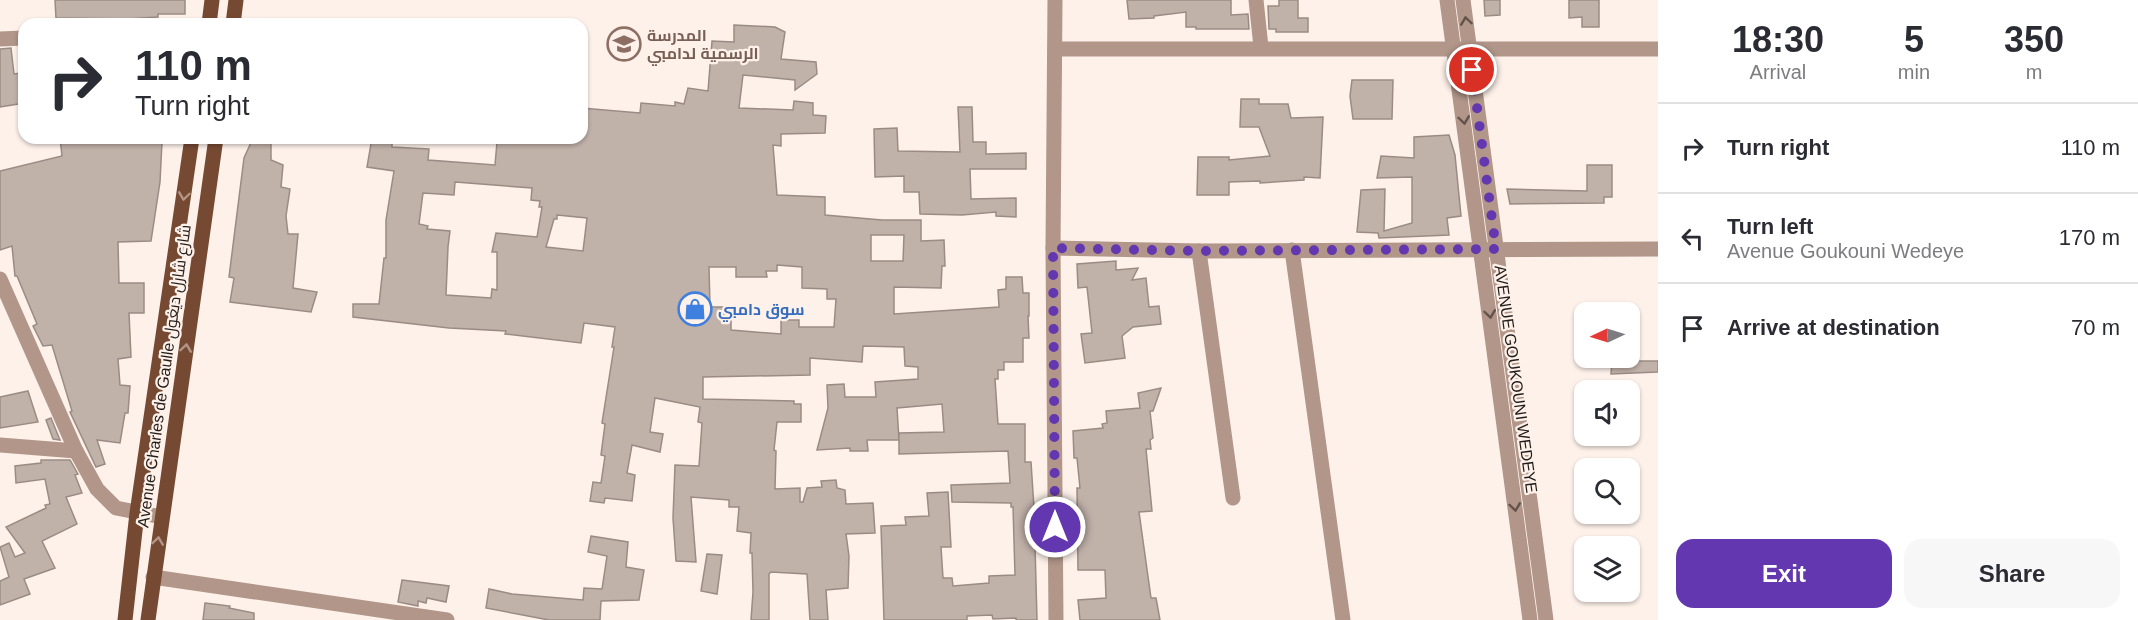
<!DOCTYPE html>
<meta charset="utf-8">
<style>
:root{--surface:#fff;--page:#f7f7f7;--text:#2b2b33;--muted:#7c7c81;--line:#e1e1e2;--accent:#6337af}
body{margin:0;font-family:Helvetica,Cairo,sans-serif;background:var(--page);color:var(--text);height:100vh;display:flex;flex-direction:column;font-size:22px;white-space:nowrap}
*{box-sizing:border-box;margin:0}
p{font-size:20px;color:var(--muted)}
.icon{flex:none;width:33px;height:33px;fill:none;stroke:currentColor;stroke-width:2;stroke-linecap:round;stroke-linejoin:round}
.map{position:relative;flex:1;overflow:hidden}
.side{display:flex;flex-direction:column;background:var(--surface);width:480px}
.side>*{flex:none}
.banner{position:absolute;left:18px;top:18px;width:570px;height:126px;border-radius:18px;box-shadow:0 2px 4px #0004;background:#fff;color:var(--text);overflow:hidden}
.needle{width:39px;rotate:266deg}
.fabs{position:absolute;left:1574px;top:302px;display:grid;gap:12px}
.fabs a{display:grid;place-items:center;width:66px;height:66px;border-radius:12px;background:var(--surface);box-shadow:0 2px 4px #0004;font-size:30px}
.pin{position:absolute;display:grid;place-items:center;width:51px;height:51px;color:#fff;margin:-26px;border:3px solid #fff;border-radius:50%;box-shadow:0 2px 6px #0007}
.me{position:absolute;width:66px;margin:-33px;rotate:0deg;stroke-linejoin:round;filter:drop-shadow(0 0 4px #0008)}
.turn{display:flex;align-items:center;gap:21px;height:126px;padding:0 18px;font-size:27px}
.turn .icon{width:78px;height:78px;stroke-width:2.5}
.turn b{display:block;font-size:42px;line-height:51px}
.eta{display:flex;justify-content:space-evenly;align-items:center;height:102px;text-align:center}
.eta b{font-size:36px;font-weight:700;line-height:42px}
.button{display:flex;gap:12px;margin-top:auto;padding:12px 18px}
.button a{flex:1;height:69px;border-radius:18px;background:var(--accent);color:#fff;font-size:24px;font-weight:700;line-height:69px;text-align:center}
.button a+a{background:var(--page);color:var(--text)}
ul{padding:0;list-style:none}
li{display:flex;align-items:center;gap:18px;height:90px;padding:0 18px;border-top:2px solid var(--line)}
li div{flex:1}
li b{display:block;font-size:22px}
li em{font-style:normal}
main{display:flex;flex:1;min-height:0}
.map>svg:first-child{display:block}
.building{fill:#c0b1a9;stroke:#9a8c84;stroke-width:1.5;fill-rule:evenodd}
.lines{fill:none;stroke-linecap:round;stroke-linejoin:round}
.minor{stroke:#b19689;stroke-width:15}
.major{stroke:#764932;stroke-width:15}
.oneway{stroke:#63534c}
.oneway2{stroke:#b39585}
.route{stroke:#6337af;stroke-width:10;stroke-dasharray:0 18}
.labels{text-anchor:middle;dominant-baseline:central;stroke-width:4.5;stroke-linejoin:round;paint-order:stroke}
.education-label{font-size:16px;font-weight:bold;fill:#785e54;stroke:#fdf1ea;text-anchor:start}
.shop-label{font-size:16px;font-weight:bold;fill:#366cbe;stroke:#fdf1ea;text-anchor:start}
.street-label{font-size:16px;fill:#231d1a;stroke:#fdf1ea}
</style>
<main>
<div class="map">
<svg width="1658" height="620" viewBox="0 0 1658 620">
<rect width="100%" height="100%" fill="#fdf1ea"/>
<g class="building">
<polygon points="55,0 185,0 185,14 158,14 158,17 128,19 56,18"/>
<polygon points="1127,0 1231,0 1231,15 1248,14 1249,29 1196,29 1196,27 1186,27 1186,12 1154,16 1154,18 1129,19"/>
<polygon points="1279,0 1298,0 1298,18 1308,18 1308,32 1276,32 1276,29 1269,29 1268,6 1279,6"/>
<polygon points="1484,0 1500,0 1500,15 1485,16"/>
<polygon points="1569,0 1599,0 1599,27 1582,27 1582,17 1569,18"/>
<path d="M734,25l41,2 10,5 -4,27 35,3 1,12 -22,16v-10l-52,-5 -4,33 54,2 1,-9 19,2v12l13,1 -1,17 -44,1v12l-8,-1 4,50 48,2v18l57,5h39v21l23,-1 1,26h-3l-1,22 -47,-1v27l105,-7 -1,-17 8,-1v-12h16l1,16h6v23h-1l1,22h-6v24h-19v8h-6v9h-3l3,45h27v38h6l3,46 3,112h-21v-2l-23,1 -1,-4 -25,1v4h-83l-3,-94 25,-1 -1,-8 24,-1 -2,-23 21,-1 3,55h-10l2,31h9l1,8 36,-3v-7l26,-1 -2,-68h-2v-4l-59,-1 -1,-17 59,-2 -2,-32 -109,3v-21l45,-1 -2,-28 -45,4 2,32h-32l1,11h-18v-3l-33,2 11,-42 -1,-23 17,-1 1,13h31l-1,-15 43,-3v-12l-13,-1 -1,-19 -41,-1 -1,16 -52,-4v17l-107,2v22l91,2v3h7v18h-24l-3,28 2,1 -1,38 25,-1v14h3l4,-14 15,-1 -1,-6 15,-1 1,8 8,2 1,14 27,-1 2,30 -29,1 3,22 -1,32 -22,2 2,30h-18l-3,-46 -36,-2 -2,2v46h-18l2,-28 -1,-39h-2l1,-20 -14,-2 2,-24h-10v-7l-38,-3 5,65 -20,-1 -3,-43 2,-53 24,1 3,-43 -4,-1 2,-15 -45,-9 -5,34 13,2 -3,18 -28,-7 -5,28 8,2 -3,26 -27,-3 -1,5 -14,-2 3,-19 8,1 4,-27 -4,-1 4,-31 -3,-1 12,-76h-2l3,-20 -31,-4 -3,20 -76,-9 1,-3 -57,-3 -96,-11v-13h26l5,-46h2v-38l8,-49 -27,-4 5,-29h20v9l37,2 -1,11 67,5 2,-23 21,1v-5h64v-30l58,5 1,-10 34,3v-4l9,2 4,-16 20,3 4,-50 22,1zM455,182l77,6 -1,12 9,1 -1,6h3l-5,30 -41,-4 -4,19h5v38l-5,-1 -1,9 -45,-3 2,-48 2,-16 -23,-2 1,-3 -9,-2 4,-31 31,2zM557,215l30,3 -4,33 -37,-4 8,-28h3zM871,235h33l-1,26h-32zM777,265l25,2v21l25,1v10h9l-2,28h-35v-7h-18v14l-50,-4v-23h-21l-1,-40h27v10h31l-1,-6h11z"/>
<polygon points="11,48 14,74 20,73 21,78 24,77 24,103 0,107 0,49"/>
<polygon points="1352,80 1393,80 1392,119 1353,119 1350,96"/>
<polygon points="1241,99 1259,99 1259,104 1288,104 1291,118 1323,117 1320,178 1304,177 1304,180 1260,183 1260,181 1229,182 1229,195 1197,195 1198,157 1229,157 1229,160 1270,156 1259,127 1240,127"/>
<polygon points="958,107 972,107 973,142 986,142 986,154 1026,153 1026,169 970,169 971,199 1016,198 1016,217 996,216 996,212 962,215 920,214 919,192 904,192 904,176 875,177 874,129 897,128 898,151 960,152"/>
<polygon points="1449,135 1455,155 1461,216 1447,218 1449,235 1379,238 1378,233 1357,232 1361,190 1385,189 1384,231 1412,223 1412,177 1377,178 1381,156 1414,158 1414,137"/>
<polygon points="60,138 115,138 162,142 160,182 151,241 118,242 119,283 144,283 144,313 129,313 131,357 118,359 120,385 130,386 128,413 125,413 120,443 97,440 105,464 96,467 70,412 72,411 52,345 43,346 33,326 37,324 17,276 15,276 12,246 0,250 0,171 62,156"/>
<polygon points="253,138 271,138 271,160 283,165 281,187 290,189 286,216 288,234 298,234 293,288 317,292 311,312 230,302 234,278 229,277 244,158"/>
<polygon points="1587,165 1612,165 1612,197 1604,197 1604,203 1510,204 1507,189 1587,191"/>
<polygon points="1116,261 1116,270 1138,268 1132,280 1146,278 1149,307 1159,306 1161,324 1133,327 1122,336 1125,358 1085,363 1081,334 1092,333 1087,287 1078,288 1077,264"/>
<polygon points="1612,361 1658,361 1658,372 1611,374"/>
<polygon points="1161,388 1153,411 1150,411 1153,438 1150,440 1151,449 1146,449 1152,511 1139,512 1151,598 1156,598 1160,620 1080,620 1078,600 1106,598 1105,570 1078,570 1077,488 1080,488 1077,458 1074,458 1073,431 1103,428 1102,424 1107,423 1106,411 1140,408 1138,393"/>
<polygon points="28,391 38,422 0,428 0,397"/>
<polygon points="51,418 60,440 53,439 46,420"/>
<polygon points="41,460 70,460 78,474 75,475 82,493 66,497 77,524 42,541 55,568 24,579 30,594 0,605 0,581 9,577 0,547 9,543 15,557 25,553 6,527 46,508 45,505 50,504 45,479 16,483 15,466 41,463"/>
<polygon points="591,536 628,542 626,567 644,570 639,600 601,601 600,620 549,620 486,608 489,589 512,594 583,600 584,588 602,589 607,556 588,552"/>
<polygon points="707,554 722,555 717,594 701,591"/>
<polygon points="402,580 449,586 446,602 427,598 426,603 418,601 418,606 398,602"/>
<polygon points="205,603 230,606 229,608 254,613 254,620 203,620"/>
</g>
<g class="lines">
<g class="minor">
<polyline points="1055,0 1053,248 1056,620"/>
<polyline points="1256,0 1261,47"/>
<polyline points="1447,0 1530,620"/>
<polyline points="1463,0 1546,620"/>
<polyline points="0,39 24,38"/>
<polyline points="1055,49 1658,49"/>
<polyline points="1053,248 1199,251 1658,249"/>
<polyline points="1292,250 1343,620"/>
<polyline points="1199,251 1233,498"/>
<polyline points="0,279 76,451 97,489 116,508 162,517"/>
<polyline points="0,445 76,451"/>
<polyline points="153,577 447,620"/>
</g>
<g class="major">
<polyline points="209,24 212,0"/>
<polyline points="233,24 236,0"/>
<polyline points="125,620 137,513 192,138"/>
<polyline points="148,620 216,138"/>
</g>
</g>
<defs><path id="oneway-chevron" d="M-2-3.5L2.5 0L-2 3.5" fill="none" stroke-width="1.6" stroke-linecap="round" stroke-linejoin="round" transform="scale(1.5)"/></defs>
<g class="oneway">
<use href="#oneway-chevron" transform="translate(1466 21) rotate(-98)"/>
<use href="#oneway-chevron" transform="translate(1464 120) rotate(82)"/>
<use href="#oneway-chevron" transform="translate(1490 314) rotate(82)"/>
<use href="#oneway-chevron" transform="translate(1515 507) rotate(82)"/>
</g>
<g class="oneway2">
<use href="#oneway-chevron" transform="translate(184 196) rotate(98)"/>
<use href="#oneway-chevron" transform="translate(186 348) rotate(-82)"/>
<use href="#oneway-chevron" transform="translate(158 541) rotate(-82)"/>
</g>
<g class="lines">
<polyline class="route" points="1055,527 1053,248 1198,251 1496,249 1472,70"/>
</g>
<defs>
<symbol id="school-ring" viewBox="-11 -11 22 22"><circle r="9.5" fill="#fdf1ea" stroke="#8d6e63" stroke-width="1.5"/><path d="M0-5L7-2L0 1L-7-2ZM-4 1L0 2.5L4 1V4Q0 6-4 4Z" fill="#8d6e63"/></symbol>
<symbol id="shop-ring" viewBox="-11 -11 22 22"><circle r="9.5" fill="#fdf1ea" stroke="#3f7fe0" stroke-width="1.5"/><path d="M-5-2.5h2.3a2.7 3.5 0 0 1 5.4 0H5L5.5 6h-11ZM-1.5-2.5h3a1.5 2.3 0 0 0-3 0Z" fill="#3f7fe0"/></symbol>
</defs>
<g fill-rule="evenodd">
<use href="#school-ring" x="605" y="25" width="38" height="38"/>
<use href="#shop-ring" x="676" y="290" width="38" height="38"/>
</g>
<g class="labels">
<g class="education-label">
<text x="647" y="35">المدرسة<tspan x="647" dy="18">الرسمية لدامبي</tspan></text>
</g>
<g class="shop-label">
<text x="718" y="309">سوق دامبي</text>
</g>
<g class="street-label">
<text transform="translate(164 376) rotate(-82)">Avenue Charles de Gaulle شارع شارل ديغول</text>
<text transform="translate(1516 379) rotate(82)">AVENUE GOUKOUNI WEDEYE</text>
</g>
</g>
</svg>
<div class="fabs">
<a><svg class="needle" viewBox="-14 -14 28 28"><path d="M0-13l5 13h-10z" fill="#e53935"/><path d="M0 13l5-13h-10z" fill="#7c7c81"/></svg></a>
<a><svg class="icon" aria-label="sound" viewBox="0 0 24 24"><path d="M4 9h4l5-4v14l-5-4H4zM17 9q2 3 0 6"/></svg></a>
<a><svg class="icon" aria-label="search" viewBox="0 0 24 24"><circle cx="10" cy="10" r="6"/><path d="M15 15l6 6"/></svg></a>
<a><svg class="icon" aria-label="layers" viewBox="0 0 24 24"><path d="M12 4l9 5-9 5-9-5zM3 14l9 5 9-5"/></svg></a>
</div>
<div class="pin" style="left:1472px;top:70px;background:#d93025"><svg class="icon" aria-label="arrive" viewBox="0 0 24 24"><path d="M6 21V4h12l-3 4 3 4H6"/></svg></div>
<svg class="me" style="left:1055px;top:527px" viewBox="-20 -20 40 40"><circle r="17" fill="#6337af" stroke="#fff" stroke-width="3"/><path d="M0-11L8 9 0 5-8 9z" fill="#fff"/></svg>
<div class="banner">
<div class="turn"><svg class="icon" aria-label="right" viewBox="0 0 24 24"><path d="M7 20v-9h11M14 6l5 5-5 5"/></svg><div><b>110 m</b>Turn right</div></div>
</div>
</div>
<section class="side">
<div class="eta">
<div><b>18:30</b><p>Arrival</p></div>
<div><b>5</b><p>min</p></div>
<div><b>350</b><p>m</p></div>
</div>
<ul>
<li><svg class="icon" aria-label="right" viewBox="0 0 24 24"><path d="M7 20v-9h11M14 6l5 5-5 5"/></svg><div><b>Turn right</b></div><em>110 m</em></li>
<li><svg class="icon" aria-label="left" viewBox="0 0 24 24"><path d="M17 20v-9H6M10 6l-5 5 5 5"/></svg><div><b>Turn left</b><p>Avenue Goukouni Wedeye</p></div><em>170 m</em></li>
<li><svg class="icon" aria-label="arrive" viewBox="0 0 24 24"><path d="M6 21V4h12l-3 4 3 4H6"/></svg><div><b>Arrive at destination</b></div><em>70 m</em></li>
</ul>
<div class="button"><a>Exit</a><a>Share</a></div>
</section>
</main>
